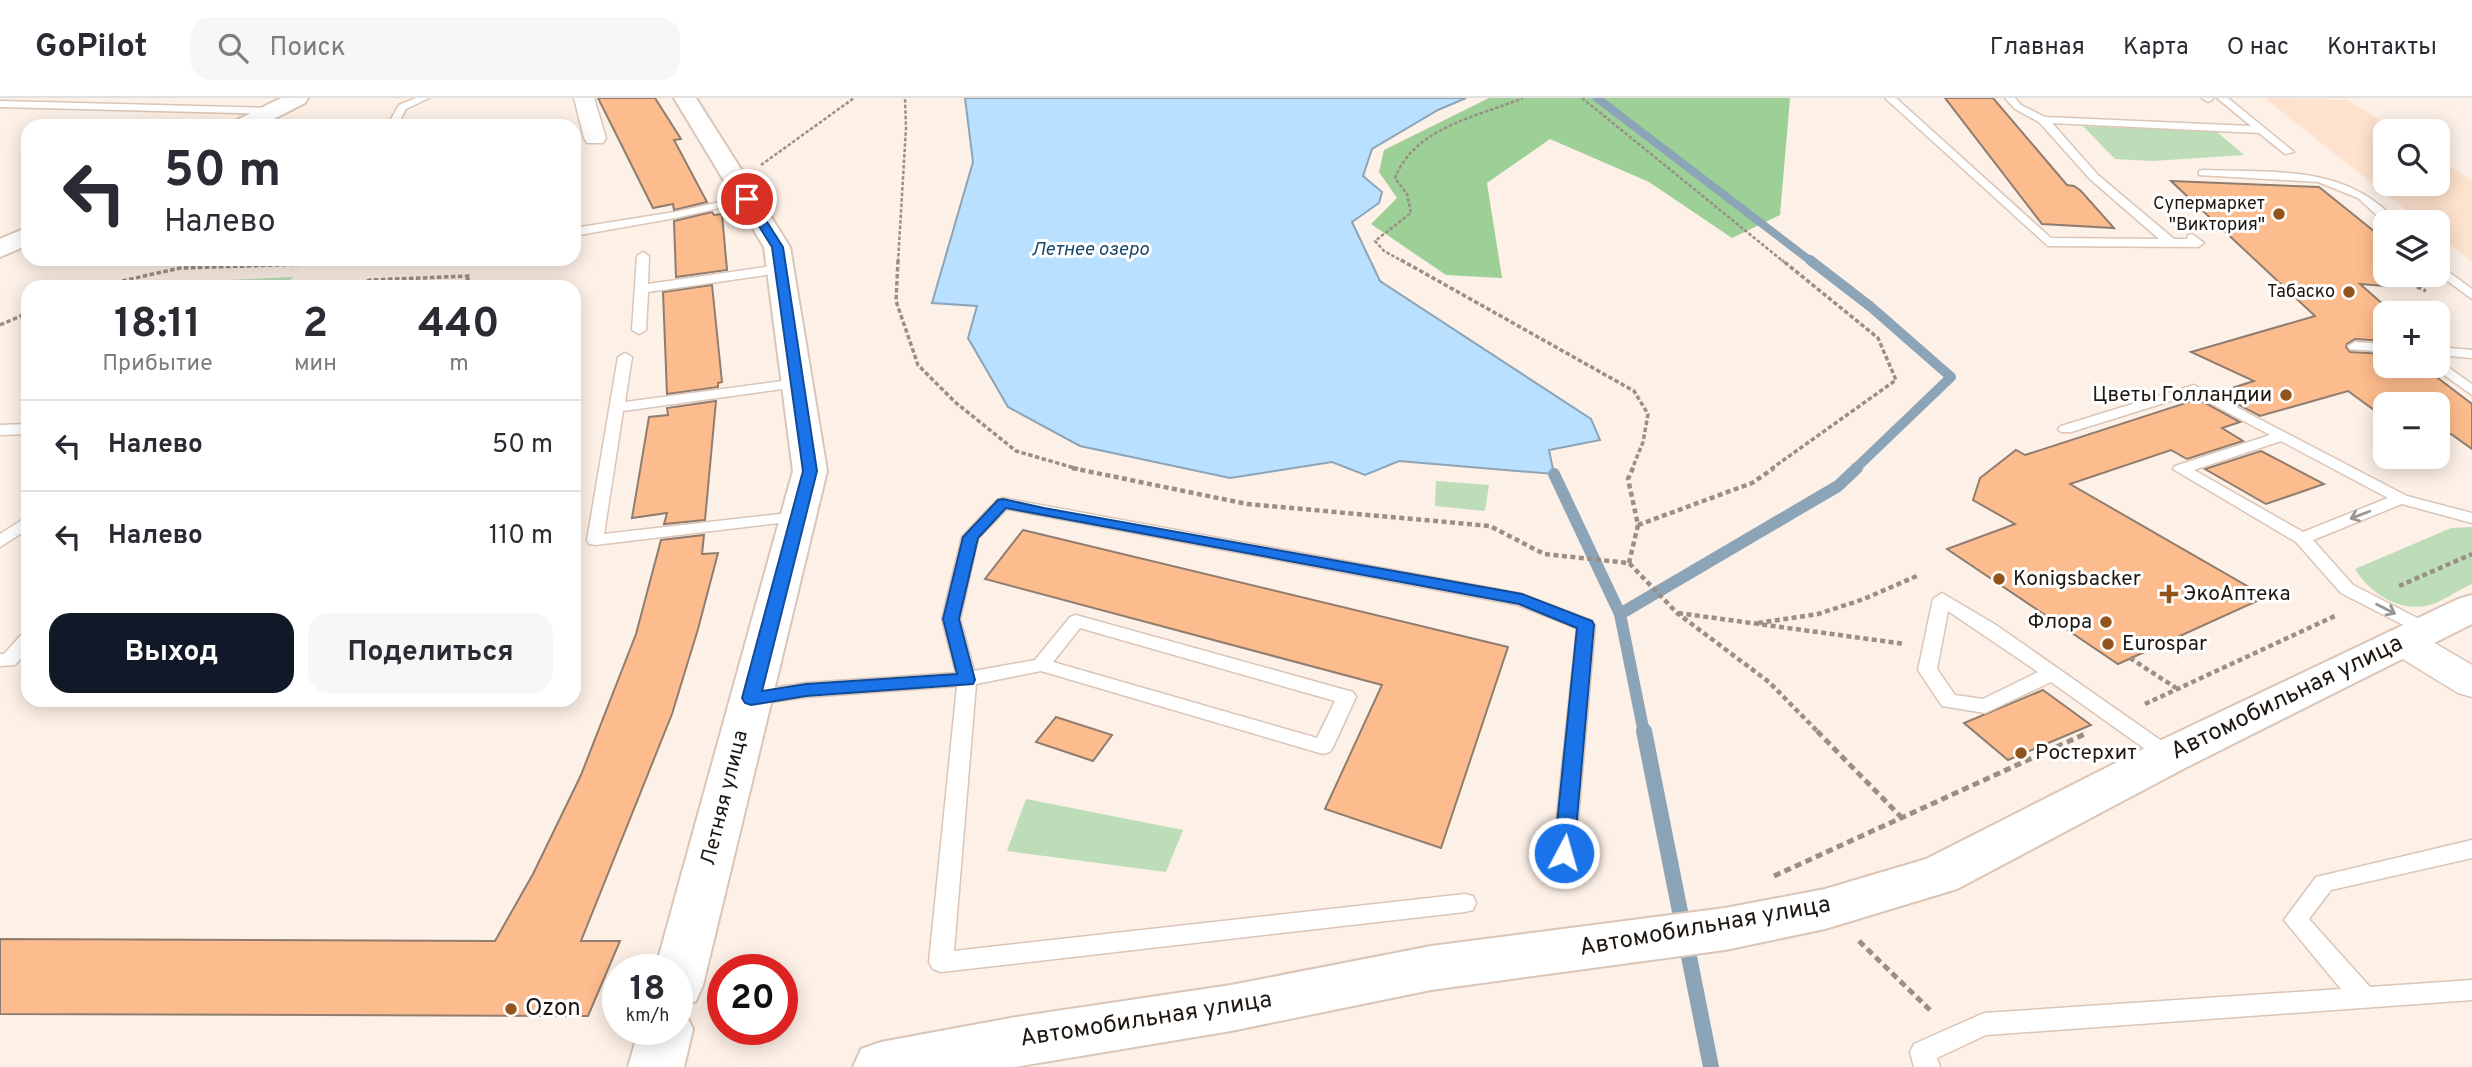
<!DOCTYPE html>
<html lang="ru">
<meta charset="utf-8">
<style>
:root{--surface:#fff;--page:#f7f7f7;--text:#2b2b33;--muted:#7c7c81;--line:#e1e1e2;--accent:#111827}
body{margin:0;font-family:Overpass,sans-serif;background:var(--page);color:var(--text);height:100vh;display:flex;flex-direction:column;font-size:26px;white-space:nowrap}
*{box-sizing:border-box;margin:0}
p{font-size:23px;color:var(--muted)}
.icon{flex:none;width:38px;height:38px;fill:none;stroke:currentColor;stroke-width:2;stroke-linecap:round;stroke-linejoin:round}
.map{position:relative;flex:1;overflow:hidden}
.side{position:absolute;left:21px;top:182px;width:560px;height:427px;display:flex;flex-direction:column;background:var(--surface);border-radius:21px;box-shadow:0 4px 18px #0003}
.side>*{flex:none}
.guide{position:absolute;left:21px;top:21px;width:560px;height:147px;border-radius:21px;box-shadow:0 4px 18px #0003;background:#fff;color:var(--text);overflow:hidden}
.fabs{position:absolute;left:2373px;top:21px;display:grid;gap:14px}
.fabs a{display:grid;place-items:center;width:77px;height:77px;border-radius:14px;background:var(--surface);box-shadow:0 4px 18px #0003;font-size:35px}
.speed{position:absolute;left:602px;top:856px;display:flex;gap:14px;font-size:35px;font-weight:700;text-align:center}
.speed>*{display:grid;place-content:center;width:91px;height:91px;border-radius:50%;background:var(--surface);box-shadow:0 4px 18px #0003;line-height:1}
.speed small{font-size:18px;font-weight:400}
.speed .limit{border:10px solid #d22;background:#fff;color:#111}
.pin{position:absolute;display:grid;place-items:center;width:60px;height:60px;color:#fff;margin:-30px;border:4px solid #fff;border-radius:50%;box-shadow:0 2px 7px #0007}
.me{position:absolute;width:77px;margin:-38px;rotate:6deg;stroke-linejoin:round;filter:drop-shadow(0 0 5px #0008)}
.turn{display:flex;align-items:center;gap:24px;height:147px;padding:0 28px;font-size:32px}
.turn .icon{width:91px;height:91px;stroke-width:2.5}
.turn b{display:block;font-size:49px;line-height:60px}
.eta{display:flex;justify-content:space-evenly;align-items:center;height:119px;text-align:center}
.eta b{font-size:42px;font-weight:700;line-height:49px}
.cta{display:flex;gap:14px;margin-top:auto;padding:14px 28px}
.cta a{flex:1;height:80px;border-radius:21px;background:var(--accent);color:#fff;font-size:28px;font-weight:700;line-height:80px;text-align:center}
.cta a+a{background:var(--page);color:var(--text)}
ul{padding:0;list-style:none}
li{display:flex;align-items:center;gap:21px;height:91px;padding:0 28px;border-top:2px solid var(--line)}
li div{flex:1}
li b{display:block;font-size:26px}
li em{font-style:normal}
header{display:flex;align-items:center;gap:42px;box-sizing:border-box;height:98px;padding:0 35px;background:var(--surface);border-bottom:2px solid var(--line)}
header strong{font-size:33px}
nav{display:flex;gap:38px;margin-inline-start:auto;font-size:24px}
.search{width:490px;height:63px;background:var(--page);display:flex;align-items:center;gap:18px;box-sizing:border-box;padding:0 24px;border-radius:21px;color:var(--muted);font-size:26px}
.map>svg:first-child{display:block}
.built{fill:#fee2cd}
.green{fill:#bcddb8}
.forest{fill:#9cd096}
.water{fill:#bae0ff;stroke:#8ca4b8;stroke-width:2}
.lines{fill:none;stroke-linecap:round;stroke-linejoin:round}
.stream-far3{stroke:#8ca4b8;stroke-width:8}
.stream-far2{stroke:#8ca4b8;stroke-width:10}
.stream-far1{stroke:#8ca4b8;stroke-width:12}
.stream{stroke:#8ca4b8;stroke-width:16}
.building{fill:#fdbc8d;stroke:#907d6f;stroke-width:2}
.service-casing{stroke:#dac5b6;stroke-width:3}
.minor-casing{stroke:#dac5b6;stroke-width:3}
.tertiary-casing{stroke:#dac5b6;stroke-width:4}
.secondary-casing{stroke:#dac5b6;stroke-width:4}
.path-far3{stroke:#9a8f87;stroke-width:2.5;stroke-dasharray:3.5 2;stroke-linecap:butt}
.path-far2{stroke:#9a8f87;stroke-width:3.5;stroke-dasharray:4.5 2.5;stroke-linecap:butt}
.path-far1{stroke:#9a8f87;stroke-width:4.5;stroke-dasharray:5 3.5;stroke-linecap:butt}
.path{stroke:#9a8f87;stroke-width:5;stroke-dasharray:7 4.5;stroke-linecap:butt}
.service{fill:#fff;fill-rule:evenodd}
.minor{fill:#fff;fill-rule:evenodd}
.tertiary{fill:#fff;fill-rule:evenodd}
.secondary{fill:#fff;fill-rule:evenodd}
.oneway{stroke:#9a9794}
.route{fill:#1a73e8;stroke:#114b97;stroke-width:2}
.poi-dot{fill:#93541b;stroke:#fff;stroke-width:2.5}
.labels{text-anchor:middle;dominant-baseline:central;stroke-width:6;stroke-linejoin:round;paint-order:stroke}
.far-poi-label{font-size:18px;fill:#1f1812;stroke:#fff;text-anchor:end}
.far-water-label{font-size:19px;font-style:italic;fill:#174769;stroke:#fff}
.poi-label{font-size:21px;fill:#1f1812;stroke:#fff;text-anchor:start}
.street-label{font-size:21px;fill:#1f1812;stroke:#fff}
.near-street-label{font-size:24px;fill:#1f1812;stroke:#fff}
.near-poi-label{font-size:24px;fill:#1f1812;stroke:#fff;text-anchor:start}
</style>
<header>
<strong>GoPilot</strong>
<div class="search"><svg class="icon" aria-label="search" viewBox="0 0 24 24"><circle cx="10" cy="10" r="6"/><path d="M15 15l6 6"/></svg>Поиск</div>
<nav><a>Главная</a><a>Карта</a><a>О нас</a><a>Контакты</a></nav>
</header>
<div class="map">
<svg width="2472" height="969" viewBox="0 0 2472 969">
<rect width="100%" height="100%" fill="#fdf0e6"/>
<polygon class="built" points="2268,0 2348,2 2398,33 2385,33 2385,86 2438,86 2438,60 2472,83 2472,164 2438,137 2438,124 2421,124 2267,2"/>
<g class="green">
<polygon points="2083,28 2217,34 2244,57 2153,63 2115,61"/>
<polygon points="293,179 284,189 221,189 228,182"/>
<polygon points="1436,383 1489,387 1485,413 1435,408"/>
<path d="M2472,429v57c-14,6 -31,19 -46,22 -29,5 -56,-13 -71,-37l96,-41z"/>
<polygon points="1026,701 1183,732 1166,774 1007,753"/>
</g>
<polygon class="forest" points="1489,0 1790,0 1780,117 1732,140 1649,84 1550,41 1487,85 1502,180 1446,177 1371,126 1397,100 1379,74 1384,52"/>
<polygon class="water" points="965,0 1466,0 1438,12 1372,51 1363,78 1382,94 1379,105 1352,124 1380,183 1591,321 1600,342 1549,352 1554,376 1399,363 1365,377 1332,364 1230,380 1080,348 1008,309 968,240 977,208 932,205 973,64"/>
<g class="lines">
<polyline class="stream-far3" points="1597,0 1812,164"/>
<polyline class="stream-far2" points="1810,162 1871,209 1951,279 1855,371"/>
<g class="stream-far1">
<polyline points="1554,376 1620,516 1644,635"/>
<polyline points="1620,516 1838,388 1857,370"/>
</g>
<polyline class="stream" points="1644,633 1711,969"/>
</g>
<g class="building">
<polygon points="598,0 655,0 681,41 674,42 707,104 674,112 673,106 653,110"/>
<polygon points="1945,0 1993,0 2067,87 2074,88 2081,93 2114,130 2042,126"/>
<polygon points="2171,83 2319,89 2385,142 2385,188 2360,186 2385,208 2385,243 2355,241 2347,246 2346,249 2350,254 2385,256 2385,268 2422,268 2472,306 2472,351 2451,336 2438,336 2438,306 2385,306 2385,320 2348,293 2260,318 2216,295 2254,283 2191,254 2315,218"/>
<polygon points="712,114 714,117 722,116 727,172 676,179 674,123"/>
<polygon points="712,187 722,284 718,285 718,289 667,296 663,194"/>
<polygon points="2198,301 2240,324 2222,330 2243,343 2187,361 2171,352 2070,386 2266,499 2118,566 1947,451 2015,426 1973,402 1980,380 2016,352 2025,357"/>
<polygon points="716,303 705,422 664,426 667,415 632,420 649,319 668,317 667,310"/>
<polygon points="2261,353 2324,386 2266,406 2205,371"/>
<polygon points="1023,432 1508,549 1441,750 1325,711 1382,587 985,481"/>
<polygon points="704,437 702,456 718,455 698,531 672,616 581,843 620,843 588,918 0,916 0,841 495,843 533,776 581,677 636,536 661,442"/>
<polygon points="2043,592 2091,627 2008,662 1964,625"/>
<polygon points="1056,619 1112,637 1093,663 1036,644"/>
</g>
<g class="lines">
<defs>
<g id="service">
<polygon points="416,0 429,0 406,11 397,28 387,28 399,7"/>
<polygon points="1885,0 1896,0 2051,140 2159,141 2090,81 2039,24 2015,11 2005,0 2015,0 2021,7 2045,19 2251,28 2217,0 2228,0 2294,54 2285,56 2259,35 2052,25 2098,77 2174,141 2187,141 2188,137 2192,136 2204,145 2198,149 2048,148"/>
<polygon points="2202,0 2212,0 2213,1 2208,4"/>
<polygon points="0,3 273,10 278,13 273,16 0,9"/>
<path d="M2203,72c70,3 144,-6 194,52l-12,1 -27,-25 -40,-16 -119,-7v-4z"/>
<polygon points="747,98 753,101 751,103 675,120 574,138 574,130 675,114"/>
<polygon points="643,154 649,158 648,186 780,167 786,171 780,175 648,194 646,232 639,236 632,232 637,158"/>
<polygon points="2438,166 2472,191 2472,201 2438,176"/>
<polygon points="2355,244 2385,246 2385,254 2350,251 2348,248"/>
<polygon points="2438,249 2472,252 2472,260 2438,257"/>
<polygon points="625,255 632,259 625,304 797,281 804,285 797,289 623,313 604,436 798,414 806,419 804,422 595,447 589,446 587,442 618,259"/>
<polygon points="2438,262 2472,286 2472,297 2433,269 2438,268"/>
<path d="M2194,287l213,111 65,17v10l-70,-19 -89,36 40,45 78,40 3,4 -3,4h-12l-78,-40 -45,-51 -123,-73 2,-3 95,-31 -77,-41 -122,38h-10l-3,-3 3,-3zM2281,343l107,57 -85,34 -109,-62z"/>
<polygon points="28,326 28,336 0,337 0,327"/>
<path d="M1003,400l519,96 70,27 3,4 -20,228 -3,6 -8,3 -8,-3 -3,-6 24,-225 -59,-23 -511,-96 -29,29 -18,81 14,52 61,-11 35,-43 6,-2 277,77 3,5 -23,50 -3,5 -7,2 -282,-83 -65,13 -22,267 511,-57 8,2 3,7 -3,7 -8,2 -524,60 -8,-3 -4,-7 28,-276 -151,11 -55,8 -7,-2 -3,-5 3,-5 7,-2 55,-8 150,-10 -14,-54 20,-82 35,-37zM1080,530l255,73 -18,37 -264,-76z"/>
<polygon points="28,418 28,431 0,449 0,436"/>
<path d="M1942,495l54,32 180,126 3,5 -3,5 -7,2 -7,-2 -111,-79 -66,31 -43,-7 -24,-36 15,-71zM1948,513l90,61 -55,27 -28,-4 -18,-26z"/>
<polygon points="28,535 28,553 15,567 0,568 0,556 4,556 21,537"/>
<polygon points="2472,742 2472,760 2331,792 2309,821 2370,889 2472,882 2472,902 1986,937 1937,960 1940,969 1914,969 1910,954 1914,946 1984,915 2341,891 2284,822 2316,779"/>
</g>
<g id="minor">
<polygon points="574,0 594,0 606,40 603,45 587,45 584,40"/>
<polygon points="2402,530 2416,534 2472,567 2472,599 2458,595 2388,552 2383,543 2388,534"/>
</g>
<g id="tertiary">
<polygon points="674,0 696,0 790,149 827,373 703,887 696,903 677,910 677,872 655,872 793,373 764,149"/>
<polygon points="2472,497 2472,526 2185,670 1957,791 1825,831 1725,852 1431,892 1231,933 1014,969 853,969 861,951 881,944 1016,919 1231,887 1431,848 1725,810 1825,791 1926,761 2153,646 2458,501"/>
<polygon points="677,911 685,914 693,931 684,969 628,969 639,931 677,931"/>
</g>
<g id="secondary">
<polygon points="281,0 308,0 305,5 260,28 232,28 235,23"/>
<polygon points="28,129 28,147 0,159 0,141"/>
</g>
</defs>
<use href="#service" class="service-casing"/>
<use href="#minor" class="minor-casing"/>
<use href="#tertiary" class="tertiary-casing"/>
<use href="#secondary" class="secondary-casing"/>
<g class="path-far3">
<polyline points="1582,0 1784,164"/>
<polyline points="761,67 854,0"/>
<polyline points="345,164 357,161"/>
<polyline points="898,164 906,30 905,0"/>
<path d="M1404,164l-20,-11 -9,-10 36,-28 -4,-19 -12,-16c20,-51 82,-61 128,-80"/>
</g>
<g class="path-far2">
<polyline points="898,162 896,203 918,267 955,304 1016,353 1078,371"/>
<polyline points="1401,162 1634,293 1648,316 1643,344 1632,371"/>
<polyline points="95,189 180,170 341,165 352,162"/>
<polyline points="347,189 370,182 470,178 462,189"/>
<polyline points="2417,189 2426,193"/>
<polyline points="0,227 28,215"/>
<polyline points="1771,371 1896,282 1878,240 1782,162"/>
</g>
<g class="path-far1">
<polyline points="1072,370 1247,406 1490,428 1544,456 1629,465 1677,515 1769,584 1819,635"/>
<polyline points="1638,427 1752,385 1774,370"/>
<polyline points="1629,465 1638,427 1628,381 1633,370"/>
<polyline points="2399,488 2472,456"/>
<polyline points="1678,515 1905,546"/>
<polyline points="1758,525 1818,516 1864,501 1919,477"/>
<polyline points="2130,560 2176,590"/>
<polyline points="2145,606 2337,517"/>
</g>
<g class="path">
<polyline points="1817,633 1903,721"/>
<polyline points="1774,778 2087,635"/>
<polyline points="1859,843 1933,915"/>
</g>
<use href="#service" class="service"/>
<use href="#minor" class="minor"/>
<use href="#tertiary" class="tertiary"/>
<use href="#secondary" class="secondary"/>
</g>
<defs><path id="oneway-shaft" d="M-6 0H5M1.5-3L5.5 0L1.5 3" fill="none" stroke-width="1.6" stroke-linecap="round" stroke-linejoin="round" transform="scale(1.75)"/></defs>
<g class="oneway">
<use href="#oneway-shaft" transform="translate(2360 417) rotate(159)"/>
<use href="#oneway-shaft" transform="translate(2386 511) rotate(27)"/>
</g>
<polygon class="route" points="744,99 751,99 783,149 817,373 762,593 806,586 957,576 943,521 963,439 998,402 1003,401 1044,410 1522,496 1592,523 1594,527 1574,755 1571,761 1564,763 1557,761 1554,755 1577,530 1519,506 1006,410 978,440 959,521 975,582 973,586 806,598 751,607 745,605 742,600 803,373 772,149 742,101"/>
<g class="poi-dot">
<circle cx="2279" cy="116" r="7"/>
<circle cx="2349" cy="194" r="7"/>
<circle cx="2286" cy="297" r="7"/>
<circle cx="1999" cy="481" r="7"/>
<path d="M2165.5 485.5h7v7h7v7h-7v7h-7v-7h-7v-7h7z"/>
<circle cx="2106" cy="524" r="7"/>
<circle cx="2108" cy="546" r="7"/>
<circle cx="2021" cy="655" r="7"/>
<circle cx="511" cy="911" r="7"/>
</g>
<g class="labels">
<g class="far-poi-label">
<text x="2265" y="106">Супермаркет<tspan x="2265" dy="21">"Виктория"</tspan></text>
<text x="2335" y="194">Табаско</text>
</g>
<g class="far-water-label">
<text x="1090" y="152">Летнее озеро</text>
</g>
<g class="poi-label">
<text x="2272" y="297" text-anchor="end">Цветы Голландии</text>
<text x="2013" y="481">Konigsbacker</text>
<text x="2183" y="496">ЭкоАптека</text>
<text x="2092" y="524" text-anchor="end">Флора</text>
<text x="2122" y="546">Eurospar</text>
<text x="2035" y="655">Ростерхит</text>
</g>
<g class="street-label">
<text transform="translate(725 700) rotate(-76)">Летняя улица</text>
</g>
<g class="near-street-label">
<text transform="translate(2287 600) rotate(-26)">Автомобильная улица</text>
<text transform="translate(1705 829) rotate(-10)">Автомобильная улица</text>
<text transform="translate(1146 922) rotate(-9)">Автомобильная улица</text>
</g>
<g class="near-poi-label">
<text x="525" y="911">Ozon</text>
</g>
</g>
</svg>
<div class="fabs">
<a><svg class="icon" aria-label="search" viewBox="0 0 24 24"><circle cx="10" cy="10" r="6"/><path d="M15 15l6 6"/></svg></a>
<a><svg class="icon" aria-label="layers" viewBox="0 0 24 24"><path d="M12 4l9 5-9 5-9-5zM3 14l9 5 9-5"/></svg></a>
<a>+</a>
<a>−</a>
</div>
<div class="speed"><div>18<small>km/h</small></div><div class="limit">20</div></div>
<div class="pin" style="left:747px;top:101px;background:#d93025"><svg class="icon" aria-label="arrive" viewBox="0 0 24 24"><path d="M6 21V4h12l-3 4 3 4H6"/></svg></div>
<svg class="me" style="left:1564px;top:755px" viewBox="-20 -20 40 40"><circle r="17" fill="#1a73e8" stroke="#fff" stroke-width="3"/><path d="M0-11L8 9 0 5-8 9z" fill="#fff"/></svg>
<div class="guide">
<div class="turn"><svg class="icon" aria-label="left" viewBox="0 0 24 24"><path d="M17 20v-9H6M10 6l-5 5 5 5"/></svg><div><b>50 m</b>Налево</div></div>
</div>
<section class="side">
<div class="eta">
<div><b>18:11</b><p>Прибытие</p></div>
<div><b>2</b><p>мин</p></div>
<div><b>440</b><p>m</p></div>
</div>
<ul>
<li><svg class="icon" aria-label="left" viewBox="0 0 24 24"><path d="M17 20v-9H6M10 6l-5 5 5 5"/></svg><div><b>Налево</b></div><em>50 m</em></li>
<li><svg class="icon" aria-label="left" viewBox="0 0 24 24"><path d="M17 20v-9H6M10 6l-5 5 5 5"/></svg><div><b>Налево</b></div><em>110 m</em></li>
</ul>
<div class="cta"><a>Выход</a><a>Поделиться</a></div>
</section>
</div>
